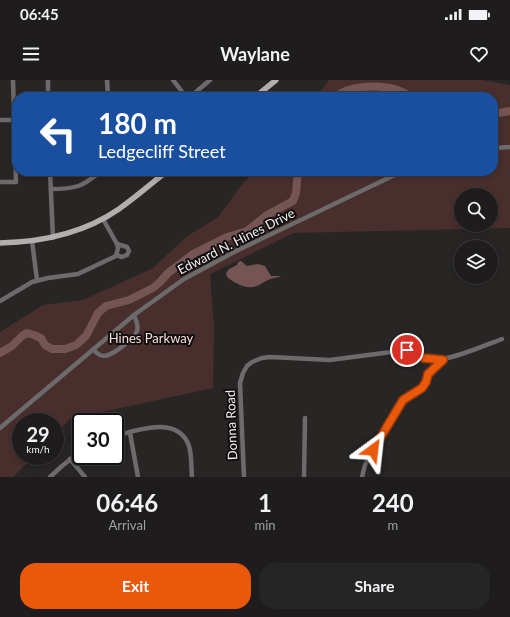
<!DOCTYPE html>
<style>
:root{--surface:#1e1c1c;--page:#262525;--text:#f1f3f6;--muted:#a1a1a3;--line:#3c3a3b;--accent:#ea580c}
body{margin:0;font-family:Lato,sans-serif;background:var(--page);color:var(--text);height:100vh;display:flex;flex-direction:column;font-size:15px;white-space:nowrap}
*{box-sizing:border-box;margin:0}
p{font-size:13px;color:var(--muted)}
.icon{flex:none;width:22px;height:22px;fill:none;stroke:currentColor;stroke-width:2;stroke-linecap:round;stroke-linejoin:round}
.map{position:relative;height:397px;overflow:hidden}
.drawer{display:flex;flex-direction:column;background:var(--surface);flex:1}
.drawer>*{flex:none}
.top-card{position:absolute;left:12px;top:12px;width:486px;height:84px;border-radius:16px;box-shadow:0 2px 6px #0003,0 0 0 1px var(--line);background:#1a4fa0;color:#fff;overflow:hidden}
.fabs{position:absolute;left:454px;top:108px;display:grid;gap:8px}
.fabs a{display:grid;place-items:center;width:44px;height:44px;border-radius:50%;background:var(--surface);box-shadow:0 2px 6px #0003,0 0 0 1px var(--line);font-size:20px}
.speed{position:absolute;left:12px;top:333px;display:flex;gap:8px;font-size:20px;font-weight:700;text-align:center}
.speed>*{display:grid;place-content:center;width:52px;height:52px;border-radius:50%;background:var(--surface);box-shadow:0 2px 6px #0003,0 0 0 1px var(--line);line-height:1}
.speed small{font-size:10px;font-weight:400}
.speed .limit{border:2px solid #111;border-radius:6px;background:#fff;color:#111}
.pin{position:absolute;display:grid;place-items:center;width:34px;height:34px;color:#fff;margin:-17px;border:2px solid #fff;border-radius:50%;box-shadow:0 1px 4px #0007}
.me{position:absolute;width:44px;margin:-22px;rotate:30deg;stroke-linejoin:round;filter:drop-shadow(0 0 3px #0008)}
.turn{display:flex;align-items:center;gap:14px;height:84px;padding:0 20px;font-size:18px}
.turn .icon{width:52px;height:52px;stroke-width:2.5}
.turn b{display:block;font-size:28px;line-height:34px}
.eta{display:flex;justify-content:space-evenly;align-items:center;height:68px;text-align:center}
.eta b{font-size:24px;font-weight:700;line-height:28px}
.button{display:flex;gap:8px;margin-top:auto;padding:8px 20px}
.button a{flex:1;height:46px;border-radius:16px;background:var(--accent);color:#fff;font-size:16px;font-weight:700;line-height:46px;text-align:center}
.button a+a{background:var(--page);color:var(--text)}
.status{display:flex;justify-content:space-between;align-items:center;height:28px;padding:0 20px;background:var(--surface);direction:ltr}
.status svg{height:11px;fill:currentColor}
header{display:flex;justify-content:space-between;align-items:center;height:52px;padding:0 20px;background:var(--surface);font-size:18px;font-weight:700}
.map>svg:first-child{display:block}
.green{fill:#482e2d;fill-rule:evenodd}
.water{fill:#745554}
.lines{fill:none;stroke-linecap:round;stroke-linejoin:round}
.river{stroke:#745554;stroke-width:8}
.minor{stroke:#6c6a6a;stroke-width:4.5}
.major{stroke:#b3afaf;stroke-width:5.5}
.route-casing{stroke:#983908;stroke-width:10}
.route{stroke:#ea580c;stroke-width:7}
.labels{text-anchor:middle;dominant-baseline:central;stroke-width:4;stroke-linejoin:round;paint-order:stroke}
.street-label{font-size:13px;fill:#f2f0f0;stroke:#100e0e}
.park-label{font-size:13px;fill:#f7dddc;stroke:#100e0e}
</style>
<div class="status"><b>06:45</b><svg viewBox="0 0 49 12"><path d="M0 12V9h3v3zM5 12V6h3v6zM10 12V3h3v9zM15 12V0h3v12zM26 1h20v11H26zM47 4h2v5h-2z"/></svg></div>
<header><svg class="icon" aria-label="menu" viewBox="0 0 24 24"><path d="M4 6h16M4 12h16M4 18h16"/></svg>Waylane<svg class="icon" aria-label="heart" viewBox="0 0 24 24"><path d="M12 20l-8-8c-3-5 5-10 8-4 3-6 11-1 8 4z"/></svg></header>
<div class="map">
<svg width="510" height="397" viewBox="0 0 510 397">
<rect width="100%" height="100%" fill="#282525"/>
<path class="green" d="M329,0h154l27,5v143l-216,5 -84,41 4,53 -1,61 -143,31 -15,15v-12h-34v34h13l-21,21h-13v-145l43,-27 40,-5 70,-32 33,-31 32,-20 25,-34 13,-12h237v-74h-177zM461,115h30v30h-30z"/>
<path class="water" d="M241,181l6,5 11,-2 7,2 6,10h10c-4,2 -9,2 -13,4 -5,2 -9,6 -15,7 -8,2 -20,-5 -26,-10l-1,-4 3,-4 8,-4 1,-3z"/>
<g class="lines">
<g class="river">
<path d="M334,17c4,-2 9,-5 14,-7 18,-5 48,-6 62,7"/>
<polyline points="493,34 510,31"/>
<polyline points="0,273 12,266 22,256 27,253 34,255 41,258 45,265 52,269 65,269 76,265 86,256 98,233 106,226 129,220 153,208 160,202 168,193 193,174 227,157 247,151 267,135 293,121 296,113 298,91"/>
</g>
<g class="minor">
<polyline points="48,0 48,17"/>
<polyline points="107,0 108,17"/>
<polyline points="173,0 186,17"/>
<polyline points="190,17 210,0"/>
<polyline points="0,40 14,40"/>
<polyline points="493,68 510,67"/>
<polyline points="50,91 53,158"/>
<polyline points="0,102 16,102 13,0"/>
<path d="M51,109c25,0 31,-2 50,-18"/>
<polyline points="32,161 37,200"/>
<polyline points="116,175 122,177 127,175 129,171 127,167 117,164"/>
<polyline points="0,221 32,202 48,198 78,194 116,176 118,168 117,164 103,139"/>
<path d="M93,270c3,2 7,6 11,6 8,0 31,-18 33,-25 2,-6 -1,-10 -3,-16"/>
<polyline points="0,348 134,235 184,199 236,171 403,91"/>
<polyline points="130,353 138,397"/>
<path d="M115,356c23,-6 63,-21 74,10 3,10 2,21 3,31"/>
<polyline points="70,379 85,397"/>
<polyline points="50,397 62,386 81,371"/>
<path d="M244,397l-4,-94 3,-10 4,-7 5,-4 10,-4 8,-1 60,3 77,-10c10,2 16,9 26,10 16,1 53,-15 69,-21"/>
<polyline points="304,397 305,338"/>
<polyline points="362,397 365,385 399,325 406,317 422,308 426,302 428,294 443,280"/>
</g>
<g class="major">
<polyline points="255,17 276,0"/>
<path d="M0,163c42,-1 83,-9 119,-34 17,-12 32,-25 48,-38"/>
</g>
</g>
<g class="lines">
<defs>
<polyline id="route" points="373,370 403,320 422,308 426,302 428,294 443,280 423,278 415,272 407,270"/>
</defs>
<use href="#route" class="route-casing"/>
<use href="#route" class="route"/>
</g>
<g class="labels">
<g class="street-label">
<text transform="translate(236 161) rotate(-27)">Edward N. Hines Drive</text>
<text transform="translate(231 345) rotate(-92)">Donna Road</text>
</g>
<g class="park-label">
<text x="151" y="258">Hines Parkway</text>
</g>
</g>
</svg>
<div class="fabs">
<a><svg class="icon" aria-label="search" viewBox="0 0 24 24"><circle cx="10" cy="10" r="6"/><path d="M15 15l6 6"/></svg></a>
<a><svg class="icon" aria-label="layers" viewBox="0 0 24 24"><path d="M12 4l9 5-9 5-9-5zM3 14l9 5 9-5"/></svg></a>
</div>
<div class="speed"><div>29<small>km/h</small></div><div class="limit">30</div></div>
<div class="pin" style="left:407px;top:270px;background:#d93025"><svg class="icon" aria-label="arrive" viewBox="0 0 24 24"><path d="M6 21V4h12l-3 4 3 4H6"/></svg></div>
<svg class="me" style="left:373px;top:370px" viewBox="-20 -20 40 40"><path d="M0-17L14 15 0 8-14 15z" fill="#ea580c" stroke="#fff" stroke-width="4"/></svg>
<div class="top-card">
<div class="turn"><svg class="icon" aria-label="left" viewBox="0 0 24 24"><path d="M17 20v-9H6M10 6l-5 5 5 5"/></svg><div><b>180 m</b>Ledgecliff Street</div></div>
</div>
</div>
<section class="drawer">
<div class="eta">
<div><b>06:46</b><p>Arrival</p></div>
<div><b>1</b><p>min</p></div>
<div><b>240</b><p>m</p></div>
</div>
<div class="button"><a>Exit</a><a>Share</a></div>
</section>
